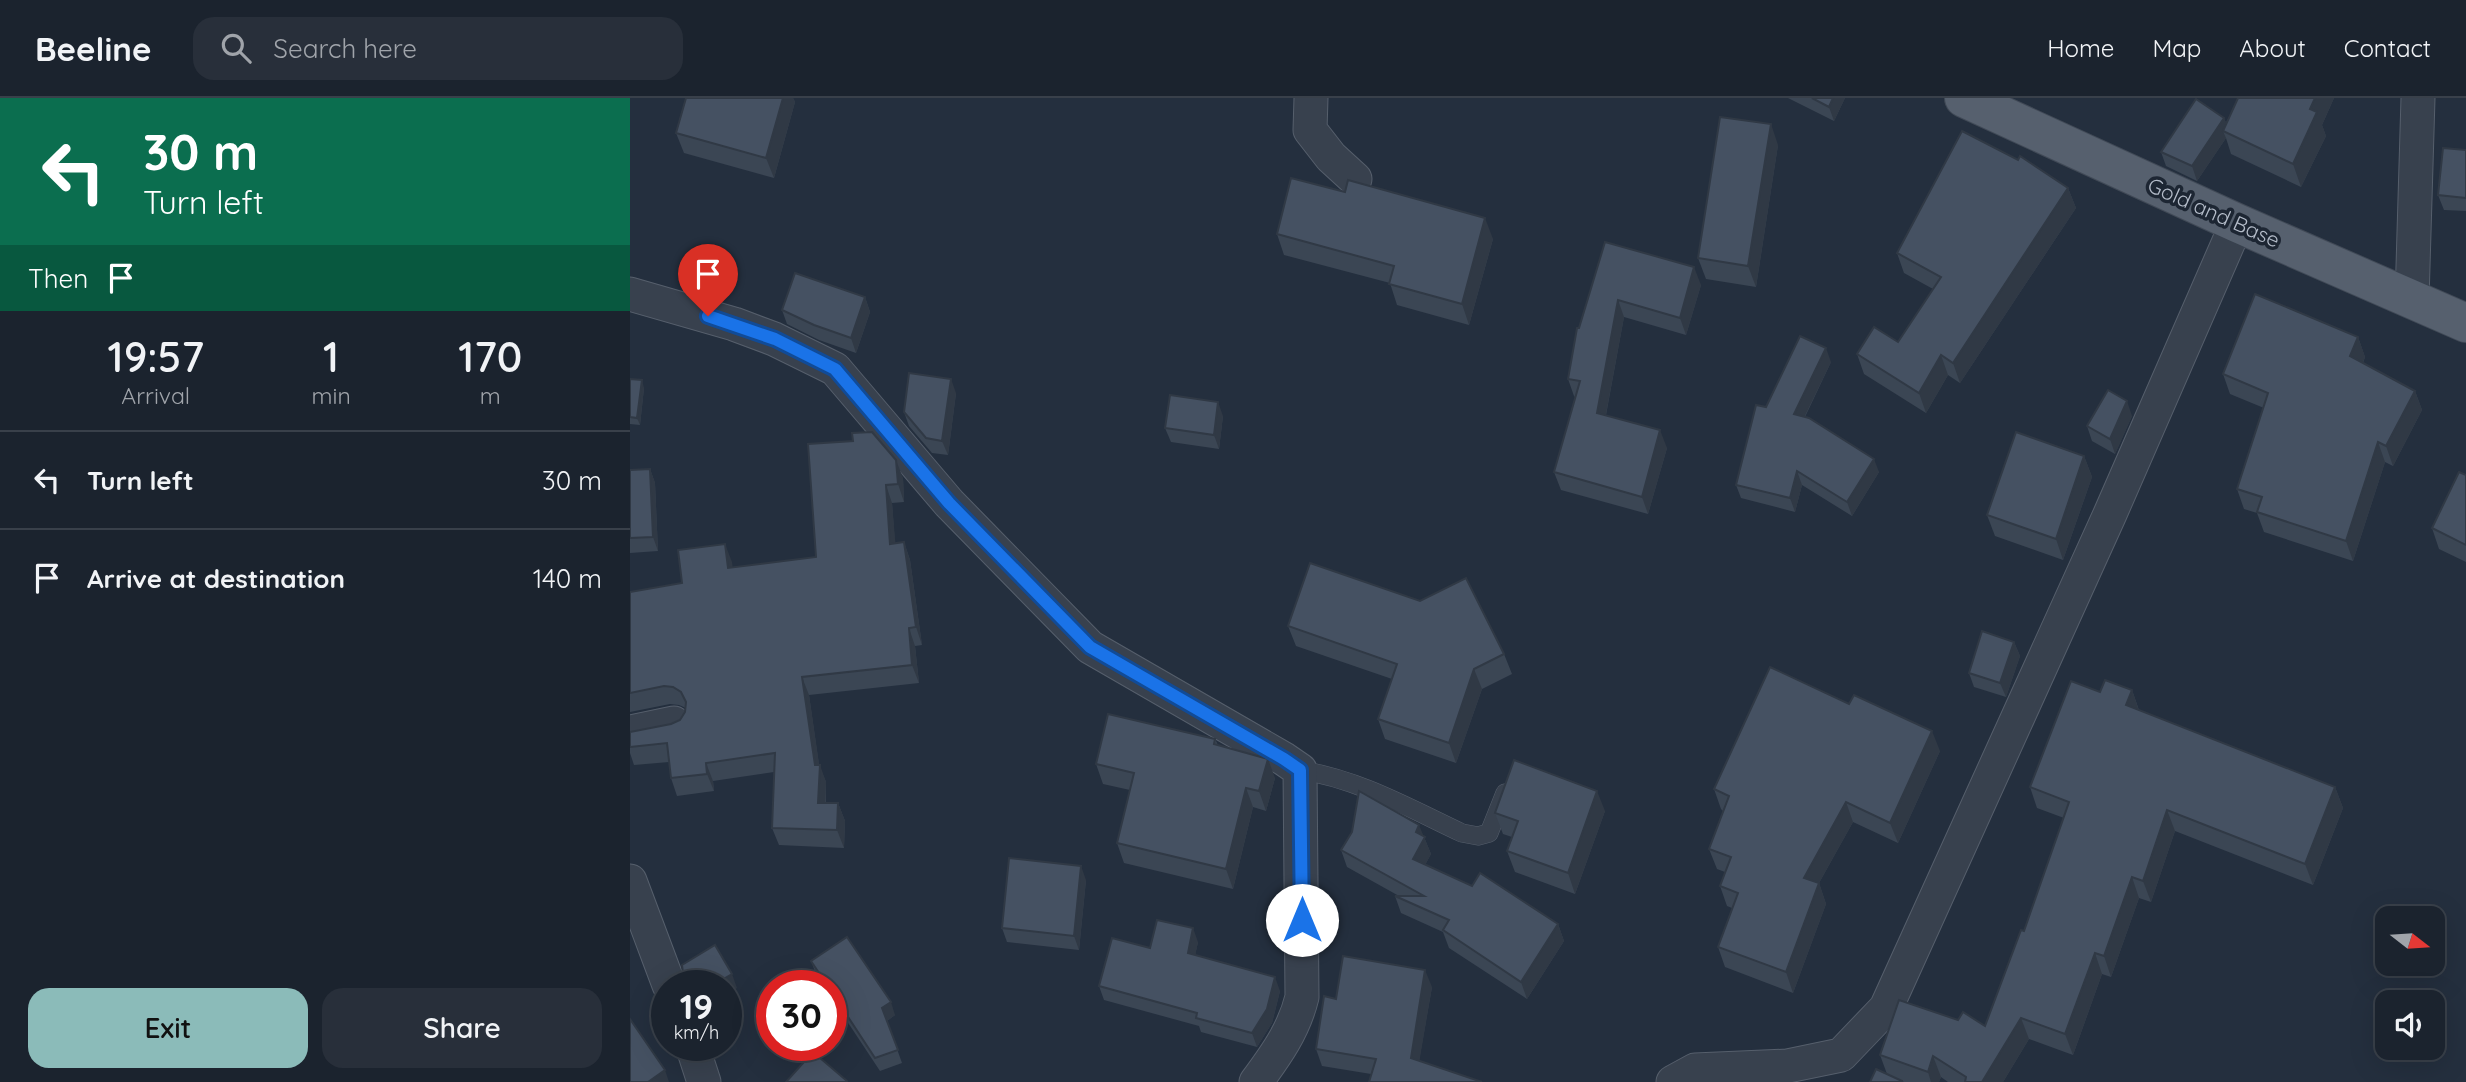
<!DOCTYPE html>
<style>
:root{--surface:#1b232e;--page:#282f3a;--text:#f1f3f6;--muted:#a0a4aa;--line:#39404a;--accent:#8bbbb9}
body{margin:0;font-family:Quicksand,sans-serif;background:var(--page);color:var(--text);height:100vh;display:flex;flex-direction:column;font-size:26px;white-space:nowrap}
*{box-sizing:border-box;margin:0}
p{font-size:23px;color:var(--muted)}
.icon{flex:none;width:38px;height:38px;fill:none;stroke:currentColor;stroke-width:2;stroke-linecap:round;stroke-linejoin:round}
.map{position:relative;flex:1;overflow:hidden}
.details{display:flex;flex-direction:column;background:var(--surface);width:630px}
.details>*{flex:none}
.top-card{background:#0b6e4f;color:#fff;overflow:hidden}
.needle{width:46px;rotate:107deg}
.tools{position:absolute;left:1745px;top:808px;display:grid;gap:14px}
.tools a{display:grid;place-items:center;width:70px;height:70px;border-radius:14px;background:var(--surface);box-shadow:0 7px 28px #0002,0 0 0 2px var(--line);font-size:35px}
.speed{position:absolute;left:21px;top:872px;display:flex;gap:14px;font-size:35px;font-weight:700;text-align:center}
.speed>*{display:grid;place-content:center;width:91px;height:91px;border-radius:50%;background:var(--surface);box-shadow:0 7px 28px #0002,0 0 0 2px var(--line);line-height:1}
.speed small{font-size:18px;font-weight:400}
.speed .limit{border:10px solid #d22;background:#fff;color:#111}
.pin{position:absolute;display:grid;place-items:center;width:60px;height:60px;color:#fff;margin:-72px -30px;border-radius:50% 50% 50% 0;rotate:-45deg;box-shadow:0 0 7px #0007}
.pin .icon{rotate:45deg}
.me{position:absolute;width:77px;margin:-38px;rotate:0deg;stroke-linejoin:round;filter:drop-shadow(0 0 5px #0008)}
.turn{display:flex;align-items:center;gap:24px;height:147px;padding:0 28px;font-size:32px}
.turn .icon{width:91px;height:91px;stroke-width:2.5}
.turn b{display:block;font-size:49px;line-height:60px}
.then{display:flex;align-items:center;height:66px;padding:0 28px;background:#0003;gap:14px;font-size:26px}
.eta{display:flex;justify-content:space-evenly;align-items:center;height:119px;text-align:center}
.eta b{font-size:42px;font-weight:600;line-height:49px}
.cta{display:flex;gap:14px;margin-top:auto;padding:14px 28px}
.cta a{flex:1;height:80px;border-radius:21px;background:var(--accent);color:#111;font-size:28px;font-weight:600;line-height:80px;text-align:center}
.cta a+a{background:var(--page);color:var(--text)}
ul{padding:0;list-style:none}
li{display:flex;align-items:center;gap:21px;height:98px;padding:0 28px;border-top:2px solid var(--line)}
li div{flex:1}
li b{display:block;font-size:26px}
li em{font-style:normal}
header{display:flex;align-items:center;gap:42px;box-sizing:border-box;height:98px;padding:0 35px;background:var(--surface);border-bottom:2px solid var(--line)}
header strong{font-size:33px}
nav{display:flex;gap:38px;margin-inline-start:auto;font-size:24px}
.search{width:490px;height:63px;background:var(--page);display:flex;align-items:center;gap:18px;box-sizing:border-box;padding:0 24px;border-radius:21px;color:var(--muted);font-size:26px}
main{display:flex;flex:1;min-height:0}
.map>svg:first-child{display:block}
.lines{fill:none;stroke-linecap:round;stroke-linejoin:round}
.service-casing{stroke:#565f6c;stroke-width:19}
.minor-casing{stroke:#565f6c;stroke-width:35}
.primary-casing{stroke:#414a57;stroke-width:40}
.service{stroke:#38414e;stroke-width:18}
.minor{stroke:#38414e;stroke-width:33}
.primary{stroke:#56606e;stroke-width:38}
.wall{fill:#3b4654}
.shaded-wall{fill:#303945}
.building{fill:#455162;stroke:#303945;stroke-width:2}
.route-casing{stroke:#114b97;stroke-width:18}
.route{stroke:#1a73e8;stroke-width:12}
.labels{text-anchor:middle;dominant-baseline:central;stroke-width:7;stroke-linejoin:round;paint-order:stroke}
.street-label{font-size:21px;fill:#b4bcc9;stroke:#1d2633}
</style>
<header>
<strong>Beeline</strong>
<div class="search"><svg class="icon" aria-label="search" viewBox="0 0 24 24"><circle cx="10" cy="10" r="6"/><path d="M15 15l6 6"/></svg>Search here</div>
<nav><a>Home</a><a>Map</a><a>About</a><a>Contact</a></nav>
</header>
<main>
<section class="details">
<div class="top-card">
<div class="turn"><svg class="icon" aria-label="left" viewBox="0 0 24 24"><path d="M17 20v-9H6M10 6l-5 5 5 5"/></svg><div><b>30 m</b>Turn left</div></div>
<div class="then">Then<svg class="icon" aria-label="arrive" viewBox="0 0 24 24"><path d="M6 21V4h12l-3 4 3 4H6"/></svg></div>
</div>
<div class="eta">
<div><b>19:57</b><p>Arrival</p></div>
<div><b>1</b><p>min</p></div>
<div><b>170</b><p>m</p></div>
</div>
<ul>
<li><svg class="icon" aria-label="left" viewBox="0 0 24 24"><path d="M17 20v-9H6M10 6l-5 5 5 5"/></svg><div><b>Turn left</b></div><em>30 m</em></li>
<li><svg class="icon" aria-label="arrive" viewBox="0 0 24 24"><path d="M6 21V4h12l-3 4 3 4H6"/></svg><div><b>Arrive at destination</b></div><em>140 m</em></li>
</ul>
<div class="cta"><a>Exit</a><a>Share</a></div>
</section>
<div class="map">
<svg width="1836" height="984" viewBox="0 0 1836 984">
<rect width="100%" height="100%" fill="#242f3e"/>
<g class="lines">
<defs>
<path id="service" d="M670,672c58,9 109,38 162,63l16,3 11,-3 16,-40"/>
<g id="minor">
<polyline points="681,0 680,32 701,59 725,81"/>
<path d="M0,196l104,30 40,15 61,30 114,134 141,144 194,112 16,11 2,227c-8,33 -26,58 -46,85"/>
<polyline points="1782,202 1788,0"/>
<polyline points="0,634 44,625"/>
<polyline points="0,783 39,887"/>
<polyline points="62,947 74,984"/>
<polyline points="1043,984 1065,972 1158,968 1211,957 1256,910 1480,416 1607,125"/>
</g>
<polyline id="primary" points="1334,0 1607,125 1836,225"/>
</defs>
<use href="#service" class="service-casing"/>
<use href="#minor" class="minor-casing"/>
<use href="#primary" class="primary-casing"/>
<use href="#service" class="service"/>
<use href="#minor" class="minor"/>
<use href="#primary" class="primary"/>
</g>
<g class="wall">
<polygon points="56,0 163,0 165,4 144,80 54,55 46,35"/>
<polygon points="1158,0 1215,0 1204,23"/>
<polygon points="1608,0 1704,0 1692,27 1696,38 1671,89 1601,56 1596,40 1567,83 1536,68 1531,54 1594,20 1596,25"/>
<polygon points="1148,47 1126,189 1076,181 1068,160"/>
<polygon points="1836,52 1836,113 1814,112 1808,97"/>
<polygon points="1438,90 1446,110 1330,285 1318,277 1296,315 1234,276 1227,256 1268,244 1303,191 1274,175 1267,155"/>
<polygon points="715,94 863,141 839,227 767,207 760,185 654,157 647,136"/>
<polygon points="975,144 1071,187 1056,237 994,219 976,317 1037,350 1018,416 931,392 924,374 945,299 944,298 938,281 949,230"/>
<polygon points="235,199 240,214 226,255 189,242 157,226 152,212"/>
<polygon points="1728,239 1735,259 1733,265 1785,293 1792,312 1763,368 1755,364 1723,463 1634,434 1627,415 1614,411 1607,391 1634,310 1600,296 1593,276"/>
<polygon points="1201,264 1175,319 1249,374 1222,418 1172,387 1165,414 1111,400 1106,387 1136,309"/>
<polygon points="0,281 14,290 10,327 0,326"/>
<polygon points="326,295 318,357 302,355 279,328 274,314"/>
<polygon points="593,318 589,351 541,344 535,330"/>
<polygon points="1502,318 1485,356 1462,343 1457,328"/>
<polygon points="178,346 273,380 274,404 262,405 265,446 274,444 280,462 292,547 285,548 289,585 179,597 189,667 196,684 196,705 208,705 215,723 214,750 149,747 142,730 144,674 83,683 84,693 47,698 41,680 39,664 4,667 0,655 0,634 41,626 50,622 55,614 56,610 49,607 40,606 0,614 0,494 52,485 102,464 102,470 186,459"/>
<polygon points="1454,358 1462,379 1433,462 1365,438 1357,417"/>
<polygon points="20,371 25,385 28,453 0,455 0,372"/>
<polygon points="1836,377 1836,464 1809,451 1802,430"/>
<polygon points="658,528 874,556 882,576 852,591 826,665 755,641 748,621 762,581 666,548"/>
<polygon points="1384,544 1390,558 1376,599 1344,589 1339,575"/>
<polygon points="1502,592 1509,612 1705,689 1713,710 1683,787 1545,733 1521,804 1509,800 1481,879 1472,876 1443,957 1399,941 1373,984 1318,984 1311,979 1309,984 1274,984 1257,976 1250,957 1328,922 1355,928 1394,833 1434,720 1407,710 1400,689 1470,594"/>
<polygon points="585,641 588,647 645,680 636,713 623,709 603,791 494,765 487,745 500,692 473,686 466,666"/>
<polygon points="1310,653 1268,745 1223,724 1189,785 1196,806 1163,895 1095,869 1088,849 1102,810 1097,808 1090,788 1095,774 1087,771 1079,751 1093,713 1091,711 1084,691"/>
<polygon points="975,713 945,796 885,774 877,753 882,739 873,736 865,715"/>
<polygon points="794,739 801,756 795,767 928,826 934,843 897,901 819,850 813,834 771,815 765,798 769,798 717,769 711,752"/>
<polygon points="456,782 449,852 377,844 372,830"/>
<polygon points="568,844 565,857 650,893 642,925 627,949 571,934 569,928 474,902 469,888 520,850"/>
<polygon points="181,863 265,917 257,923 272,965 250,973 201,899 201,887 194,887 186,876"/>
<polygon points="802,889 789,963 741,976 692,968 686,951 706,901"/>
</g>
<g class="shaded-wall">
<polygon points="153,0 163,0 165,4 144,80 136,60"/>
<polygon points="1203,0 1215,0 1204,23 1199,9"/>
<polygon points="1685,0 1704,0 1692,27 1696,38 1671,89 1663,66 1680,11"/>
<polygon points="1594,20 1600,34 1593,33 1596,40 1567,83 1562,68"/>
<polygon points="1141,26 1148,47 1126,189 1118,168"/>
<polygon points="1438,90 1446,110 1330,285 1323,265"/>
<polygon points="855,120 863,141 839,227 832,206"/>
<polygon points="1064,169 1071,187 1056,237 1050,220"/>
<polygon points="235,199 240,214 226,255 221,240"/>
<polygon points="988,202 994,219 973,332 967,315"/>
<polygon points="1728,239 1735,259 1727,278 1720,258"/>
<polygon points="1196,250 1201,264 1169,330 1164,316"/>
<polygon points="1311,257 1318,277 1296,315 1289,295"/>
<polygon points="321,281 326,295 318,357 312,343"/>
<polygon points="12,282 14,290 10,327 7,320"/>
<polygon points="1785,293 1792,312 1763,368 1756,348"/>
<polygon points="1497,303 1502,318 1485,356 1480,341"/>
<polygon points="588,304 593,318 589,351 584,337"/>
<polygon points="1030,332 1037,350 1018,416 1012,399"/>
<polygon points="1748,344 1755,364 1723,463 1716,443"/>
<polygon points="1454,358 1462,379 1433,462 1426,441"/>
<polygon points="1244,361 1249,374 1222,418 1217,404"/>
<polygon points="266,362 273,380 274,404 268,386"/>
<polygon points="20,371 25,385 28,453 23,439"/>
<polygon points="1167,373 1172,387 1165,414 1160,400"/>
<polygon points="256,387 262,405 267,464 260,446"/>
<polygon points="274,444 280,462 292,547 286,529"/>
<polygon points="95,446 102,464 105,488 98,470"/>
<polygon points="279,530 285,548 289,585 282,567"/>
<polygon points="1384,544 1390,558 1376,599 1370,585"/>
<polygon points="844,571 852,591 826,665 819,645"/>
<polygon points="172,579 179,597 190,672 190,667 196,684 195,723 188,705 185,667"/>
<polygon points="1502,592 1509,613 1496,607"/>
<polygon points="1302,633 1310,653 1268,745 1260,725"/>
<polygon points="638,661 645,680 636,713 629,693"/>
<polygon points="76,665 83,683 84,693 77,676"/>
<polygon points="1705,689 1713,710 1683,787 1675,766"/>
<polygon points="616,690 623,709 603,791 596,771"/>
<polygon points="967,693 975,713 945,796 938,775"/>
<polygon points="1216,704 1223,724 1189,785 1196,806 1163,895 1156,874 1174,780"/>
<polygon points="208,705 215,723 214,750 207,732"/>
<polygon points="1537,712 1545,733 1521,804 1513,783"/>
<polygon points="789,727 801,756 789,778 783,761 786,734"/>
<polygon points="451,768 456,782 449,852 444,838"/>
<polygon points="1502,779 1509,800 1481,879 1474,858"/>
<polygon points="928,826 934,843 897,901 891,884"/>
<polygon points="563,830 568,844 563,869 558,855"/>
<polygon points="1465,855 1472,876 1443,957 1435,936"/>
<polygon points="795,872 802,889 787,977 781,960"/>
<polygon points="102,876 107,890 96,897 96,887 83,887"/>
<polygon points="645,879 650,893 642,925 627,949 622,935"/>
<polygon points="261,904 265,917 257,923 252,910"/>
<polygon points="1391,920 1399,941 1373,984 1352,984"/>
<polygon points="1303,958 1311,979 1309,984 1301,984 1298,974"/>
<polygon points="35,972 39,984 18,984"/>
</g>
<g class="building">
<polygon points="56,0 153,0 136,60 46,35"/>
<polygon points="1182,0 1203,0 1199,9"/>
<polygon points="1608,0 1685,0 1680,11 1687,14 1663,66 1593,33"/>
<polygon points="1566,1 1594,20 1562,68 1531,54"/>
<polygon points="1090,19 1141,26 1118,168 1068,160"/>
<polygon points="1332,33 1388,62 1390,58 1438,90 1323,265 1311,257 1289,295 1227,256 1244,229 1268,244 1311,179 1267,155"/>
<polygon points="1813,50 1836,52 1836,100 1808,97"/>
<polygon points="661,80 715,94 718,82 855,120 832,206 759,186 764,168 647,136"/>
<polygon points="975,144 1064,169 1050,220 988,202 967,315 1030,332 1012,399 924,374 950,283 938,281 947,230 949,230"/>
<polygon points="165,175 235,199 221,240 184,227 152,212"/>
<polygon points="1625,196 1728,239 1720,258 1785,293 1756,348 1748,344 1716,443 1627,414 1632,399 1607,391 1638,295 1593,276"/>
<polygon points="1170,238 1196,250 1164,316 1179,320 1244,361 1217,404 1167,373 1160,400 1106,387 1126,307 1136,309"/>
<polygon points="279,275 321,281 312,343 296,340 274,314"/>
<polygon points="0,281 12,282 7,320 0,319"/>
<polygon points="1478,292 1497,303 1480,341 1457,328"/>
<polygon points="540,297 588,304 584,337 535,330"/>
<polygon points="242,334 266,362 268,386 256,387 260,446 274,444 286,529 279,530 282,567 172,579 185,667 190,667 188,705 208,705 207,732 142,730 145,655 76,665 77,676 41,680 37,645 0,649 0,634 41,626 50,622 55,614 56,604 51,594 43,589 34,588 0,595 0,494 52,485 48,452 95,446 98,470 186,459 178,346 223,343 222,335"/>
<polygon points="1386,334 1454,358 1426,441 1357,417"/>
<polygon points="20,371 23,439 0,440 0,372"/>
<polygon points="1829,374 1836,377 1836,447 1802,430"/>
<polygon points="680,465 790,503 836,480 874,556 844,571 819,645 748,621 767,566 658,528"/>
<polygon points="1352,533 1384,544 1370,585 1339,575"/>
<polygon points="1140,569 1219,606 1224,597 1302,633 1260,725 1216,704 1174,780 1189,785 1156,874 1088,849 1108,795 1090,788 1101,759 1079,751 1099,698 1084,691"/>
<polygon points="1475,582 1502,592 1496,607 1705,689 1675,766 1537,712 1513,783 1502,779 1474,858 1465,855 1435,936 1391,920 1352,984 1335,984 1336,979 1303,958 1298,974 1250,957 1269,902 1328,922 1333,914 1355,928 1391,832 1394,833 1439,704 1400,689 1441,583 1470,594"/>
<polygon points="478,616 585,641 584,646 638,661 629,693 616,690 596,771 487,745 504,675 466,666"/>
<polygon points="884,662 967,693 938,775 877,753 888,723 865,715"/>
<polygon points="729,693 789,727 786,734 795,739 783,761 842,788 850,775 928,826 891,884 813,832 819,822 765,798 794,798 711,752 722,734"/>
<polygon points="379,760 451,768 444,838 372,830"/>
<polygon points="527,822 563,830 558,855 645,879 637,911 622,935 566,920 567,915 469,888 482,840 520,850"/>
<polygon points="217,839 261,904 252,910 268,952 245,960 201,893 201,887 197,887 181,863"/>
<polygon points="85,847 102,876 83,887 53,887 50,883 53,875 52,867"/>
<polygon points="713,858 795,872 781,960 852,984 739,984 746,961 686,951 694,898 706,901"/>
<polygon points="0,921 35,972 18,984 0,984"/>
<polygon points="183,954 217,983 216,984 156,984"/>
<polygon points="1246,971 1272,983 1272,984 1240,984"/>
</g>
<g class="lines">
<defs>
<polyline id="route" points="78,218 145,241 205,271 319,405 460,549 654,661 670,672 672,822"/>
</defs>
<use href="#route" class="route-casing"/>
<use href="#route" class="route"/>
</g>
<g class="labels">
<g class="street-label">
<text transform="translate(1584 114) rotate(24)">Gold and Base</text>
</g>
</g>
</svg>
<div class="tools">
<a><svg class="needle" viewBox="-14 -14 28 28"><path d="M0-13l5 13h-10z" fill="#e53935"/><path d="M0 13l5-13h-10z" fill="#a0a4aa"/></svg></a>
<a><svg class="icon" aria-label="sound" viewBox="0 0 24 24"><path d="M4 9h4l5-4v14l-5-4H4zM17 9q2 3 0 6"/></svg></a>
</div>
<div class="speed"><div>19<small>km/h</small></div><div class="limit">30</div></div>
<div class="pin" style="left:78px;top:218px;background:#d93025"><svg class="icon" aria-label="arrive" viewBox="0 0 24 24"><path d="M6 21V4h12l-3 4 3 4H6"/></svg></div>
<svg class="me" style="left:672px;top:822px" viewBox="-20 -20 40 40"><circle r="19" fill="#fff"/><path d="M0-13L10 11 0 6-10 11z" fill="#1a73e8"/></svg>
</div>
</main>
